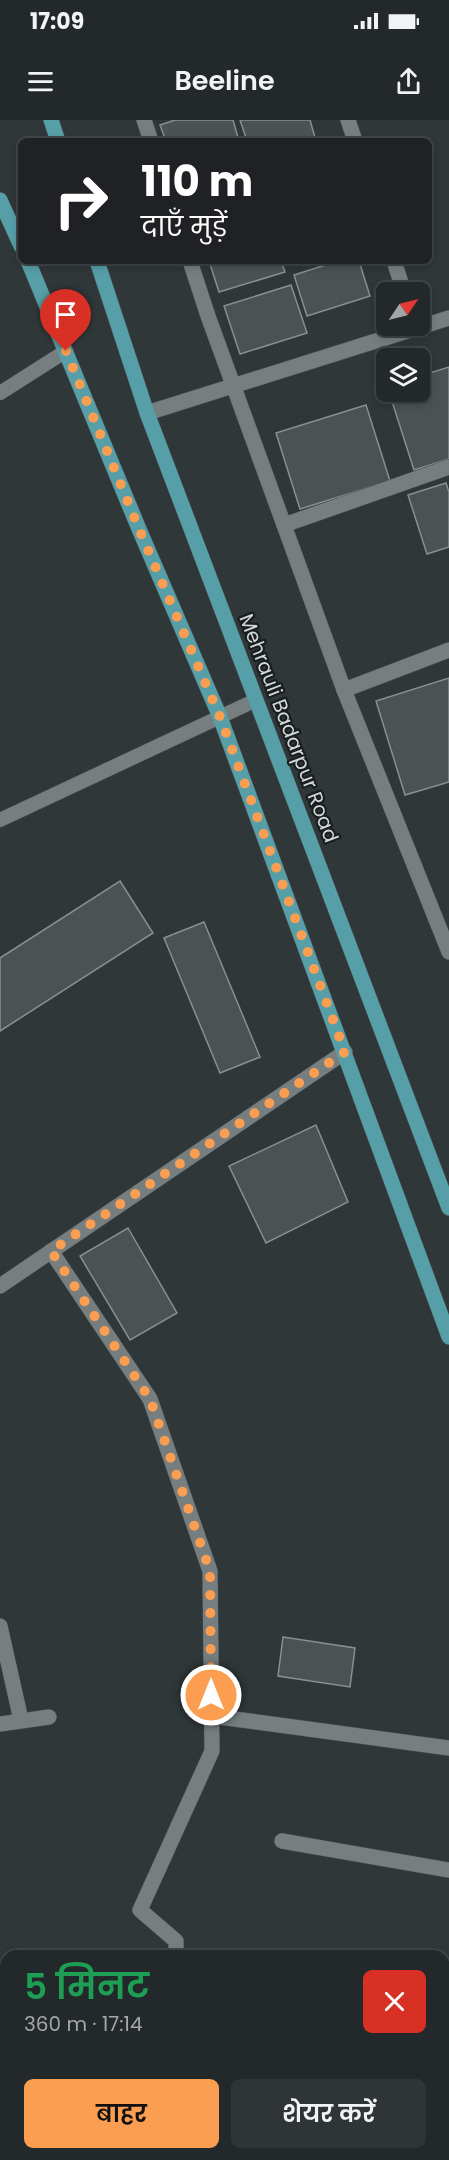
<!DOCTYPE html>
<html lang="hi">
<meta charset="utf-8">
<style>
:root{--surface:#23292a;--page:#2f3536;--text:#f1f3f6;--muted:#a3a6a8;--line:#404547;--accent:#fb9e51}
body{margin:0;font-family:Poppins,"Noto Sans Devanagari",sans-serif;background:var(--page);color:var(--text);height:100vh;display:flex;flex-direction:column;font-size:22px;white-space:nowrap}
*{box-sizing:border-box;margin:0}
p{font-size:20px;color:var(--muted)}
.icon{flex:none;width:33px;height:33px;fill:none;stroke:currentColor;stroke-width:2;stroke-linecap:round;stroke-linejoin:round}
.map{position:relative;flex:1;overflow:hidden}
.side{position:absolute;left:0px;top:1830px;width:450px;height:210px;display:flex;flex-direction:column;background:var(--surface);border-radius:18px 18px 0 0;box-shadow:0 3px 9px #0003,0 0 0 2px var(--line)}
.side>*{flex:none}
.guide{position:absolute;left:18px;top:18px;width:414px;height:126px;border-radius:9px;box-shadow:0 3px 9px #0003,0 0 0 2px var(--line);background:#202124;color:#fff;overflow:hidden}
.needle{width:39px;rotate:55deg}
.buttons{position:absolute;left:376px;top:162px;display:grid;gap:12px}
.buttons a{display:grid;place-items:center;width:54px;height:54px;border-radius:9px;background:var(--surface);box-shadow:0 3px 9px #0003,0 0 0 2px var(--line);font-size:30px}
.pin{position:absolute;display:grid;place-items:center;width:51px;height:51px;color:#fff;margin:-62px -26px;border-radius:50% 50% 50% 0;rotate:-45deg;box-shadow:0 0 6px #0007}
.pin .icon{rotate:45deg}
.me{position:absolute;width:66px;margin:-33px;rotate:0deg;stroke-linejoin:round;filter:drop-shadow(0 0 4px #0008)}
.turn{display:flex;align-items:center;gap:21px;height:126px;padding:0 24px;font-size:27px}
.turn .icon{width:78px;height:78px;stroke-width:2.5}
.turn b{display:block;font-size:42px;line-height:51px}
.round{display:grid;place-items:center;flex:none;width:63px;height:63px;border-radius:9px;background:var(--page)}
.head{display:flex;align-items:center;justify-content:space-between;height:102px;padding:0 24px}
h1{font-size:36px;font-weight:600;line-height:45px;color:#1e9e55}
.button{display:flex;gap:12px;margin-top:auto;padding:12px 24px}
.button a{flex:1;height:69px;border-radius:9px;background:var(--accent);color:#111;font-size:24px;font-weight:600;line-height:69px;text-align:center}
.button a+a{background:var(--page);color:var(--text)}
.status{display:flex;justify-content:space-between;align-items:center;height:42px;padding:0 30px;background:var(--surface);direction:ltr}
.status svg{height:16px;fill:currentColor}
header{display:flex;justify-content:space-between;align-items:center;height:78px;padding:0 24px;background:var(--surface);font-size:27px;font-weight:600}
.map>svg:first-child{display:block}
.building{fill:#4a5253;stroke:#868f91;stroke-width:1.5}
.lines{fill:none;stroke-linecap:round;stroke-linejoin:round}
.lane-casing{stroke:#4c5253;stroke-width:15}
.street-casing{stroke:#4c5253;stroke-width:16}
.primary-casing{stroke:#4c5253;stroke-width:16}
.lane{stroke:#767e80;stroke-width:14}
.street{stroke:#767e80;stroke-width:15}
.primary{stroke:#569ea8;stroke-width:15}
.route{stroke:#fb9e51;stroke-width:10;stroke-dasharray:0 18}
.labels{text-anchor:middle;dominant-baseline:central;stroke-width:4.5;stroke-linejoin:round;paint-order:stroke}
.street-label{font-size:20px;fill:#d3d8d8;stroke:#1a1e1e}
</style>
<div class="status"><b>17:09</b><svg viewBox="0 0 49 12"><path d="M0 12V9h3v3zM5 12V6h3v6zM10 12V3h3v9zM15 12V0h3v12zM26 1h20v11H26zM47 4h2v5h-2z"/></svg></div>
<header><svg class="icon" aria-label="menu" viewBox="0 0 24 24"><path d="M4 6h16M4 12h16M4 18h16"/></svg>Beeline<svg class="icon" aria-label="share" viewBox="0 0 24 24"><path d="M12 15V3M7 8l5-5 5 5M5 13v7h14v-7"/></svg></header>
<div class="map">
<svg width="449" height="2040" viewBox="0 0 449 2040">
<rect width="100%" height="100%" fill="#2f3738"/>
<g class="building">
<polygon points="175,0 233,0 239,21 166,21 160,5"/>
<polygon points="240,0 310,0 316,21 247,21"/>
<polygon points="209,141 281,141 285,152 219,172"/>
<polygon points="338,141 359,141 370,176 307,196 294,155"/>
<polygon points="291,165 307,213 240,234 224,186"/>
<polygon points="449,247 449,339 414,350 389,272 420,272 420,256"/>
<polygon points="366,285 390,361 300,389 276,313"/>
<polygon points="446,363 449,372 449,427 427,434 408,375"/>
<polygon points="449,558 449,662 405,675 376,581"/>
<polygon points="120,761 153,813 0,911 0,838"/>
<polygon points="204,802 260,937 220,953 164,818"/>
<polygon points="316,1005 348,1082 266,1123 229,1046"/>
<polygon points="128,1108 177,1193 130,1220 80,1136"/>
<polygon points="283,1517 355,1528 350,1567 278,1556"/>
</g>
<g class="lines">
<defs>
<g id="lane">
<polyline points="0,273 66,231"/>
<polyline points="0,700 256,580"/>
</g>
<g id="street">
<polyline points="144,0 151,21"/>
<polyline points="348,0 355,21"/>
<polyline points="190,141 208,196 344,570 449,832"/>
<polyline points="394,141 404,172"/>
<polyline points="147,293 449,198"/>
<polyline points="284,405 449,347"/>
<polyline points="344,570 449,530"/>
<polyline points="51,1131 150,1279 210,1451 212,1631 140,1790 176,1821 176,1836"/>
<polyline points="0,1166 345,932"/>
<polyline points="0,1506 21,1600"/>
<polyline points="212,1596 449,1628"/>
<polyline points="0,1604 49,1597"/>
<polyline points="282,1721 449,1750"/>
<polyline points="173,2034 173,2040"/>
</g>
<g id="primary">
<polyline points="51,0 58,21"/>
<polyline points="0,80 21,126"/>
<polyline points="28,141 139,409 220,597 449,1217"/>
<polyline points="97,141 147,293 449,1088"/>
</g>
</defs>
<use href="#lane" class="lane-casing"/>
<use href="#street" class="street-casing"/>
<use href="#primary" class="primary-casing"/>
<use href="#lane" class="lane"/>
<use href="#street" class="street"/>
<use href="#primary" class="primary"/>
</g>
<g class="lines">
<polyline class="route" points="66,231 139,409 220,597 345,932 51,1131 150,1279 210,1451 211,1575"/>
</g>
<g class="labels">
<g class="street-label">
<text transform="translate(289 608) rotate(69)">Mehrauli Badarpur Road</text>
</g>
</g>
</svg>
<div class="buttons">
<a><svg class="needle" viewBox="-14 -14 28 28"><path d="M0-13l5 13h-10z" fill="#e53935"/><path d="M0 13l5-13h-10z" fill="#a3a6a8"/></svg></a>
<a><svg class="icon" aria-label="layers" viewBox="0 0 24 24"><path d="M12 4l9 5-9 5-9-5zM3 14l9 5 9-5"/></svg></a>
</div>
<div class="pin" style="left:66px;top:231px;background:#d93025"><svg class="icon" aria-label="arrive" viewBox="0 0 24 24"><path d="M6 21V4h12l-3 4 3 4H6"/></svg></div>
<svg class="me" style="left:211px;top:1575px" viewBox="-20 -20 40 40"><circle r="17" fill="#fb9e51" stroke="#fff" stroke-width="3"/><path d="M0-11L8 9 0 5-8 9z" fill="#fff"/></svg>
<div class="guide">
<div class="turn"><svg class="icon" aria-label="right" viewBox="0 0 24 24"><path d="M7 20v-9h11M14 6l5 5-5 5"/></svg><div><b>110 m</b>दाएँ मुड़ें</div></div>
</div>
<section class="side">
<div class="head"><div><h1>5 मिनट</h1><p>360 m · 17:14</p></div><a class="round" style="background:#d93025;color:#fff"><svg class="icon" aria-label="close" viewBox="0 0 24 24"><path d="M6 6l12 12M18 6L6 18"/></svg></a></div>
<div class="button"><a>बाहर</a><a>शेयर करें</a></div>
</section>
</div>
